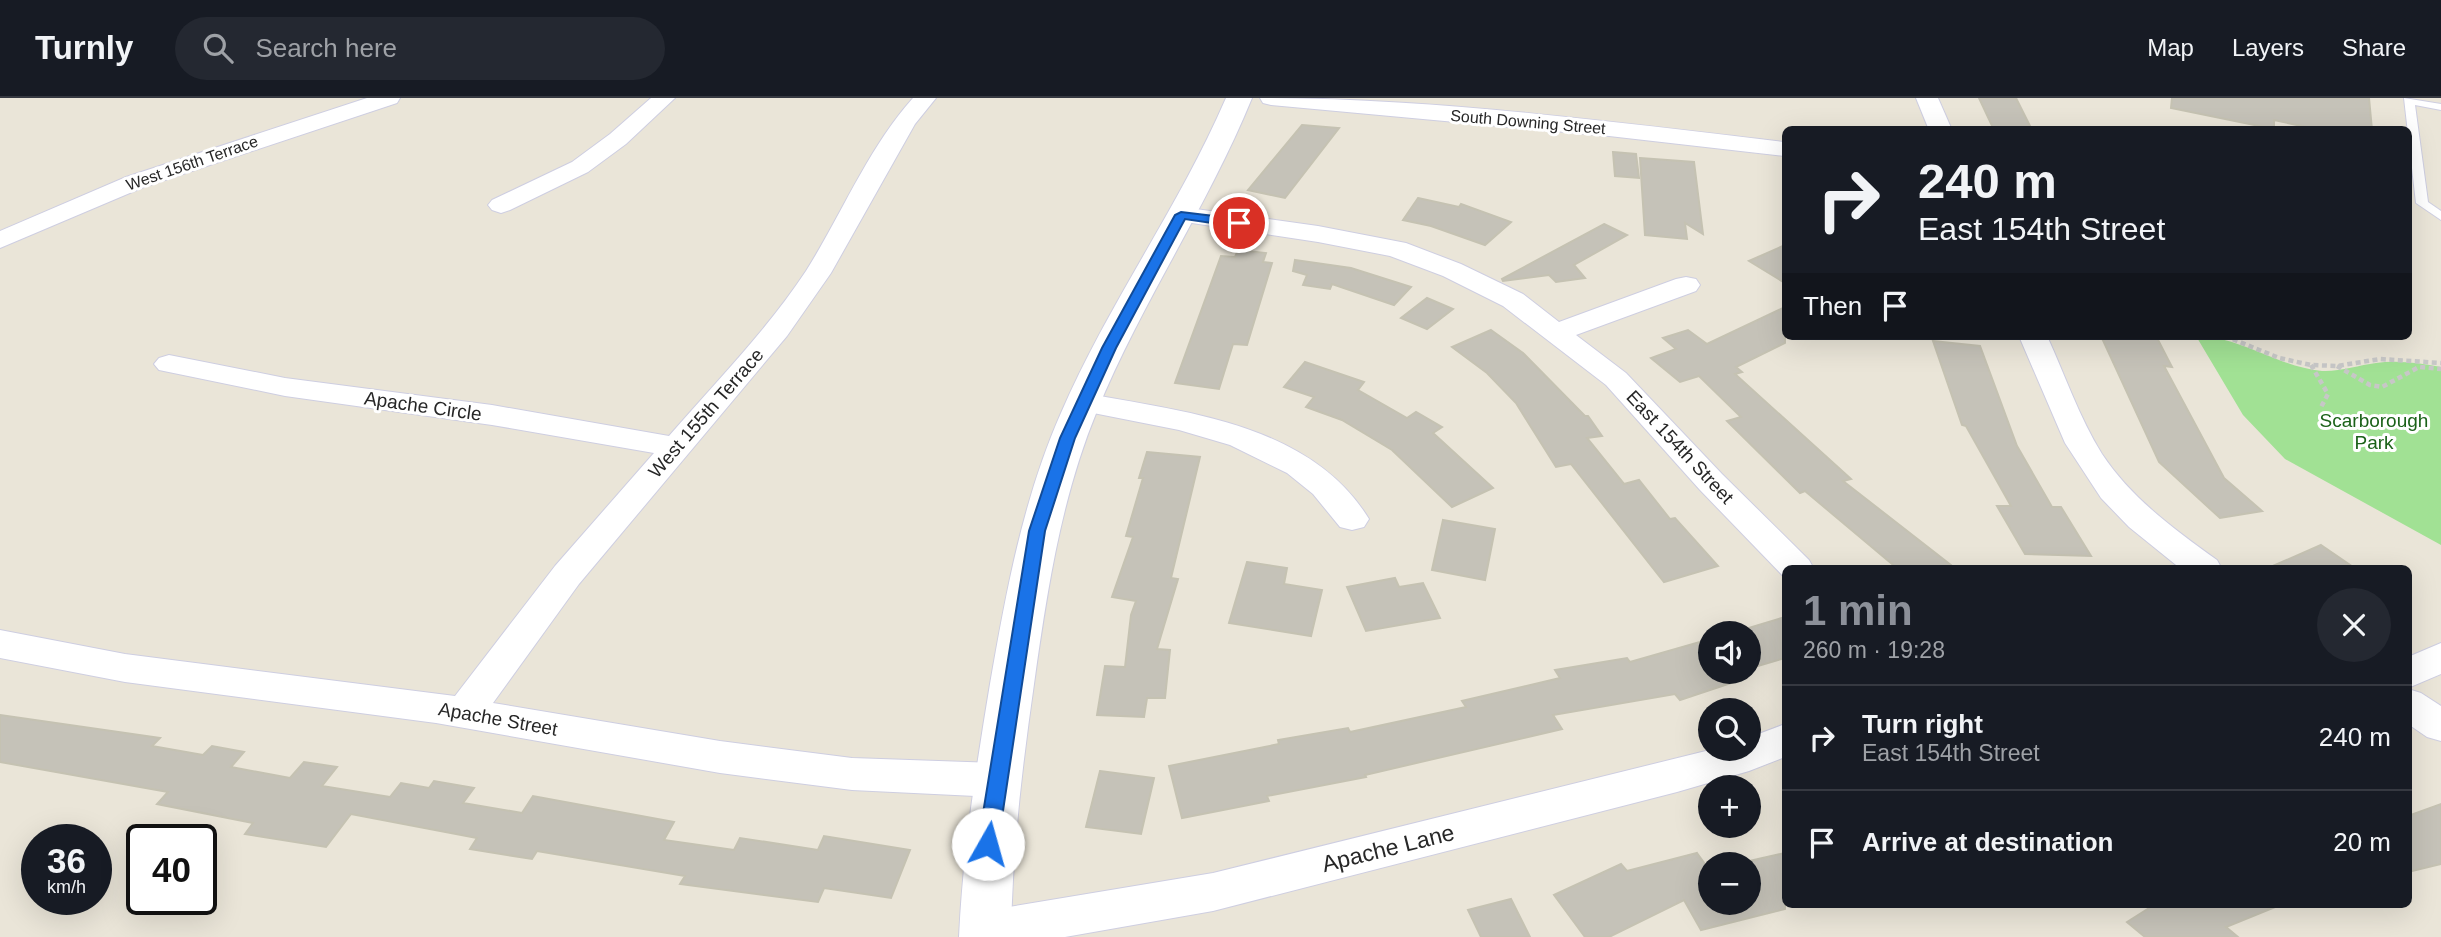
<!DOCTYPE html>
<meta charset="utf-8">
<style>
:root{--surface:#171b24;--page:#242831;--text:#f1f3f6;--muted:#9ea1a6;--line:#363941;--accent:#8c9099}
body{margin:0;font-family:Arial,sans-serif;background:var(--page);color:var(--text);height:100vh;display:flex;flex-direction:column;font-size:26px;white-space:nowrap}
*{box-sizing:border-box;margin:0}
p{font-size:23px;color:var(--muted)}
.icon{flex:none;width:38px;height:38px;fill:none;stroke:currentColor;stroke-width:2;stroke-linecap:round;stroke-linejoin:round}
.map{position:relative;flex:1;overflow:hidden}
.drawer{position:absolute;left:1782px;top:467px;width:630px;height:343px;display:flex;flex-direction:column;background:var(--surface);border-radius:10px;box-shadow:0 7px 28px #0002}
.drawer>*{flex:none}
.banner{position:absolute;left:1782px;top:28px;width:630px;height:214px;border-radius:10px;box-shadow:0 7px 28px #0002;background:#171b24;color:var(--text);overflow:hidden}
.controls{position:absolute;left:1698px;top:523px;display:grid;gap:14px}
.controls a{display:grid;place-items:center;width:63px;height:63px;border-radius:50%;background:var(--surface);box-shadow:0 7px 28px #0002;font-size:35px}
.speed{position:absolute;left:21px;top:726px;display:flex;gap:14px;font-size:35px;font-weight:700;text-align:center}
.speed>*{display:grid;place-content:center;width:91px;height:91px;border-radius:50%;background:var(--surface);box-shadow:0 7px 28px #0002;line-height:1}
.speed small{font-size:18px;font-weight:400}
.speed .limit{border:4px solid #111;border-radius:10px;background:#fff;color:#111}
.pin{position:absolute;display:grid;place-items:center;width:60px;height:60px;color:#fff;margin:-30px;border:4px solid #fff;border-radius:50%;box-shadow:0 2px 7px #0007}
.me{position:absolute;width:77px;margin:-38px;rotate:7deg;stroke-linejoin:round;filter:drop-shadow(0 0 5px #0008)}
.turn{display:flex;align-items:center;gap:24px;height:147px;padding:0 21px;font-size:32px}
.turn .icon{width:91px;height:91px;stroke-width:2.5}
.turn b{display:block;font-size:49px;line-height:60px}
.then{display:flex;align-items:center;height:66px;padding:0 21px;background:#0003;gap:14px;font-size:26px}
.round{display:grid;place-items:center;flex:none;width:74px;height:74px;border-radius:37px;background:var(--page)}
.overview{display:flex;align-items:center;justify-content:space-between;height:119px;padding:0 21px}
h1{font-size:42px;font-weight:700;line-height:52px;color:var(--accent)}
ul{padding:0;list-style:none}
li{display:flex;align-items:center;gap:21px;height:105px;padding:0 21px;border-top:2px solid var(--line)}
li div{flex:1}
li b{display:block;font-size:26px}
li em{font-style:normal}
header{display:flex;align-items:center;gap:42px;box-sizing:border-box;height:98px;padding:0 35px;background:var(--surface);border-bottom:2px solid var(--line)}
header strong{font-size:33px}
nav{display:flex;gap:38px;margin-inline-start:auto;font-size:24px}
.search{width:490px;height:63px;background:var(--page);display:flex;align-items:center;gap:18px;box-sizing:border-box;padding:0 24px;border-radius:38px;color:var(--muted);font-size:26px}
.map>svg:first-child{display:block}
.green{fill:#a1e194}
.building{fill:#c5c2b8;stroke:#c5c2b2;stroke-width:2}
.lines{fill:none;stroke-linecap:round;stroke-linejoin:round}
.service-casing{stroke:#cecee1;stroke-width:2}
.minor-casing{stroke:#cecee1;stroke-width:2}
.tertiary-casing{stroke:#cecee1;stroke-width:2}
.path{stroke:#c7c7c7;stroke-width:4.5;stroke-dasharray:5 3.5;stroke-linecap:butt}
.service{fill:#fff;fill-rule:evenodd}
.minor{fill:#fff;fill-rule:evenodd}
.tertiary{fill:#fff;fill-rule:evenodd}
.route{fill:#1a73e8;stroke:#114b97;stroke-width:2}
.labels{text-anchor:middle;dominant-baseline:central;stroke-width:6;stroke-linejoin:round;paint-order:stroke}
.far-street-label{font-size:16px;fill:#272727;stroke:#fff}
.street-label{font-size:19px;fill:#272727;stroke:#fff}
.park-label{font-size:19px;fill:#1b6219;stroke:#fff}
.near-street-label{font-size:23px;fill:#272727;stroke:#fff}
</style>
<header>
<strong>Turnly</strong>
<div class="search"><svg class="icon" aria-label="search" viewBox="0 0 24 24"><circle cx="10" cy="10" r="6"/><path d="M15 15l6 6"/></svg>Search here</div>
<nav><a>Map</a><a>Layers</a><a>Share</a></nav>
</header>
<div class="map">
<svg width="2441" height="839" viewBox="0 0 2441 839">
<rect width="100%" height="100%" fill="#eae5d8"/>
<path class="green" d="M2196,238c44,0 82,31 126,35 17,1 37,-6 54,-8 21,-3 44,0 65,4v178l-156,-86 -42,-44z"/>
<g class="building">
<polygon points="1979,0 2016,0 2032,32 1994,32"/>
<polygon points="2172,0 2369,0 2372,32 2320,32 2274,22 2274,31 2171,10"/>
<polygon points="1302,27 1339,30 1285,100 1248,92"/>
<polygon points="1613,54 1636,56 1639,80 1615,78"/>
<polygon points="1640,60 1694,64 1703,136 1685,125 1687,141 1645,137"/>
<polygon points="1418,100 1459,109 1461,106 1511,124 1485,147 1431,128 1403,122"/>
<polygon points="1604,126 1627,137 1574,167 1585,180 1556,184 1549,177 1503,183 1502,181"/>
<polygon points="1785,147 1785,185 1749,163"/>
<polygon points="1238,152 1266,155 1263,164 1272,165 1247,247 1233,246 1219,291 1175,285 1221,158 1235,159"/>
<polygon points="1295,162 1351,170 1411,189 1394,207 1332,186 1330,191 1303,187 1307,177 1293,173"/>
<polygon points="1427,200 1453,211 1427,231 1401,220"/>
<polygon points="1785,209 1785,245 1736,269 1742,274 1735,276 1851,381 1843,383 1956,471 1898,471 1805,393 1800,395 1727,323 1741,319 1699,278 1680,284 1651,260 1676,251 1663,240 1688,232 1707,246"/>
<polygon points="1491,232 1523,255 1585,318 1588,318 1602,338 1587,340 1624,386 1639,382 1670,421 1675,420 1718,468 1664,484 1571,366 1556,369 1516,305 1487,275 1452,249"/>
<polygon points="2101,238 2156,238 2172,269 2164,268 2224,380 2262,413 2220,420 2159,364"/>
<polygon points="1933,243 1980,248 2017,348 2052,409 2061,409 2091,458 2025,456 1997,408 2011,408 1966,328 1962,327"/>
<polygon points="1305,264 1364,284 1358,292 1407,320 1416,314 1442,329 1433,335 1493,390 1452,409 1392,352 1342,322 1306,309 1314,299 1284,289"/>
<polygon points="1147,354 1200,359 1171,480 1178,481 1157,551 1170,552 1165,600 1147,600 1144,619 1097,617 1105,568 1125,569 1131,517 1136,503 1112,499 1133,439 1126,438 1143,380 1139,380"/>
<polygon points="1443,422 1495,431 1485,482 1432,472"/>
<polygon points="2321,447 2356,471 2266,471"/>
<polygon points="1247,464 1287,470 1284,486 1322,492 1311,538 1229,525"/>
<polygon points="1395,480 1399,489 1423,485 1440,520 1366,533 1347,489"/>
<polygon points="1785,519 1785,560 1748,571 1748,536 1729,536"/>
<polygon points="1710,541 1710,574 1741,574 1746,580 1680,602 1675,596 1553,617 1562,631 1365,677 1366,679 1267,698 1269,703 1182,720 1169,668 1279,646 1278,642 1348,630 1350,634 1466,609 1462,603 1560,580 1555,572 1627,560 1630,564"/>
<polygon points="0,617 160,640 152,648 203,657 212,648 244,654 231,669 290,680 304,664 337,669 322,688 390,699 401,685 429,690 434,683 474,690 463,705 522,715 533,698 674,724 664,742 734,752 740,740 818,752 824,738 910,752 891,800 824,790 818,804 680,786 685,778 537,753 532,761 470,751 477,740 351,716 326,749 245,736 253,725 157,706 168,694 0,664"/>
<polygon points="1100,673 1154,680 1141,736 1086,729"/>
<polygon points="2441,706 2441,766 2408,774 2408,718"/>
<polygon points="1697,755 1710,773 1710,805 1748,805 1748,766 1736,766 1785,755 1785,811 1701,832 1684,802 1609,839 1585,839 1554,797 1621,766 1627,773"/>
<polygon points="1511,801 1530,839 1481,839 1468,812"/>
<polygon points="2154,807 2280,807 2226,829 2238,839 2145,839 2127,824"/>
</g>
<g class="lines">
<defs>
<polygon id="service" points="2404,0 2441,6 2441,12 2415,7 2428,104 2441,113 2441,122 2416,105"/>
<g id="minor">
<polygon points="367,0 400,0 397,5 144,89 0,150 0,133 126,79"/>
<polygon points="651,0 675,0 626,46 588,74 510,112 501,115 492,112 488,107 492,102 572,64 610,36"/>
<path d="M913,0h23l-21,26 -84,149 -44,63 -208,248 -86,119 227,38 132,17 144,5 14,5 6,12 -6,12 -14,5 -144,-7 -132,-17 -284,-50 -311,-41 -125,-24v-28l125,24 330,42 100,-130 99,-113 -162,-28 -207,-29 -126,-26 -5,-6 5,-6 10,-3 116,23 207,27 177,31c47,-54 98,-106 137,-165 36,-57 62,-123 107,-173z"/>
<path d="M1260,0c175,0 351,24 525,44v14l-176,-20 -338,-31 -8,-2z"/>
<polygon points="1916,0 1938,0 1952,32 1929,32"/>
<polygon points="1181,109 1318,128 1406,145 1461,166 1523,196 1559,224 1676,181 1686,179 1696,181 1700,187 1696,193 1576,237 1626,275 1722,376 1809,462 1814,471 1785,471 1785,480 1700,392 1606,287 1503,208 1443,178 1390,158 1318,144 1172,122 1168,117 1172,112"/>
<path d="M2019,238h28c18,39 32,81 55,118 29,44 73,76 115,106l5,9h-41l-52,-42 -28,-29 -36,-55z"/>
<path d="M1084,295c100,19 226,30 285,126l-5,8 -12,3 -12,-3 -27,-33 -26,-21 -57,-28 -51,-15 -106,-21 -4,-7 4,-7z"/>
<polygon points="2441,545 2441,576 2408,590 2408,559"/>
<polygon points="2408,591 2421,595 2441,608 2441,643 2427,639 2408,626"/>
<polygon points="1785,626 1785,659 1749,673 1677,694 1213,813 1065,839 966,839 963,833 969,819 985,813 1213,775 1714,651 1748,651 1748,640"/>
</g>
<path id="tertiary" d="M1226,0h26c-44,108 -111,205 -155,313 -36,87 -50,180 -63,273 -12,84 -22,168 -23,253h-52c4,-85 17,-169 31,-253 16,-92 33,-185 71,-271 47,-109 118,-206 165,-315z"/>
</defs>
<use href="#service" class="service-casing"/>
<use href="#minor" class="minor-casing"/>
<use href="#tertiary" class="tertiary-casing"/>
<g class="path">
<polyline points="2225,238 2279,260 2311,267 2337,268 2380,261 2441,265"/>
<polyline points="2311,267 2328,296 2320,311"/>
<polyline points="2337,268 2370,287 2382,289 2419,269 2441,271"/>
</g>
<use href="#service" class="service"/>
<use href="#minor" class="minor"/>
<use href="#tertiary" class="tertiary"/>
</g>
<polygon class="route" points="1181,114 1239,121 1245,125 1239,129 1185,121 1116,250 1075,340 1045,433 998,746 995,752 988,755 981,752 978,746 1029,433 1060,340 1102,250 1175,117"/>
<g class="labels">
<g class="far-street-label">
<text transform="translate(1528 24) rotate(5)">South Downing Street</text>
<text transform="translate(192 65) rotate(-19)">West 156th Terrace</text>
</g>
<g class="street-label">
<text transform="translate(423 308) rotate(8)">Apache Circle</text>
<text transform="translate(706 315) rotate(-49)">West 155th Terrace</text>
<text transform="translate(1680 349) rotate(47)">East 154th Street</text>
<text transform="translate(498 621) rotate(10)">Apache Street</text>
</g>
<g class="park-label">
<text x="2374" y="322">Scarborough<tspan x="2374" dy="22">Park</tspan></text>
</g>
<g class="near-street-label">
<text transform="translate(1388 750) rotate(-14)">Apache Lane</text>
</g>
</g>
</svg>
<div class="controls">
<a><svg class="icon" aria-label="sound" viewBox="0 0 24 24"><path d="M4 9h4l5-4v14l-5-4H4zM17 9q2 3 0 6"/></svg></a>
<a><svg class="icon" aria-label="search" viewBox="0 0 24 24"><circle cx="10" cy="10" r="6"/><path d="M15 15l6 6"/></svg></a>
<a>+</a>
<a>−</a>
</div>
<div class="speed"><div>36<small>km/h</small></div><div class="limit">40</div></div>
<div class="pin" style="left:1239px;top:125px;background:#d93025"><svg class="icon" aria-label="arrive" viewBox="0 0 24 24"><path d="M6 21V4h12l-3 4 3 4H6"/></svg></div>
<svg class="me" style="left:988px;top:746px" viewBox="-20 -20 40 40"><circle r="19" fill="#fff"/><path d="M0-13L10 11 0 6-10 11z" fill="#1a73e8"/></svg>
<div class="banner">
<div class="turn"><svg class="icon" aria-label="right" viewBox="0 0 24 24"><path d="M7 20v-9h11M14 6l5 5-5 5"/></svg><div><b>240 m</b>East 154th Street</div></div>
<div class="then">Then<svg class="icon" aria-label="arrive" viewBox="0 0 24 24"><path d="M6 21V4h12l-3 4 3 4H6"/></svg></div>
</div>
<section class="drawer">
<div class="overview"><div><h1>1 min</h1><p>260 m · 19:28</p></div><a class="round"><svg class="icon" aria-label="close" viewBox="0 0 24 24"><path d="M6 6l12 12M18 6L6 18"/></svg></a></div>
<ul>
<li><svg class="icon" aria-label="right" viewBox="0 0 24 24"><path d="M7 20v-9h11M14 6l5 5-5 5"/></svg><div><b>Turn right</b><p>East 154th Street</p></div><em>240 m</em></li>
<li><svg class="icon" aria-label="arrive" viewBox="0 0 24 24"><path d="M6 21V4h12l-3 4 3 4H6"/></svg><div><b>Arrive at destination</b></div><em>20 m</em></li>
</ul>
</section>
</div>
